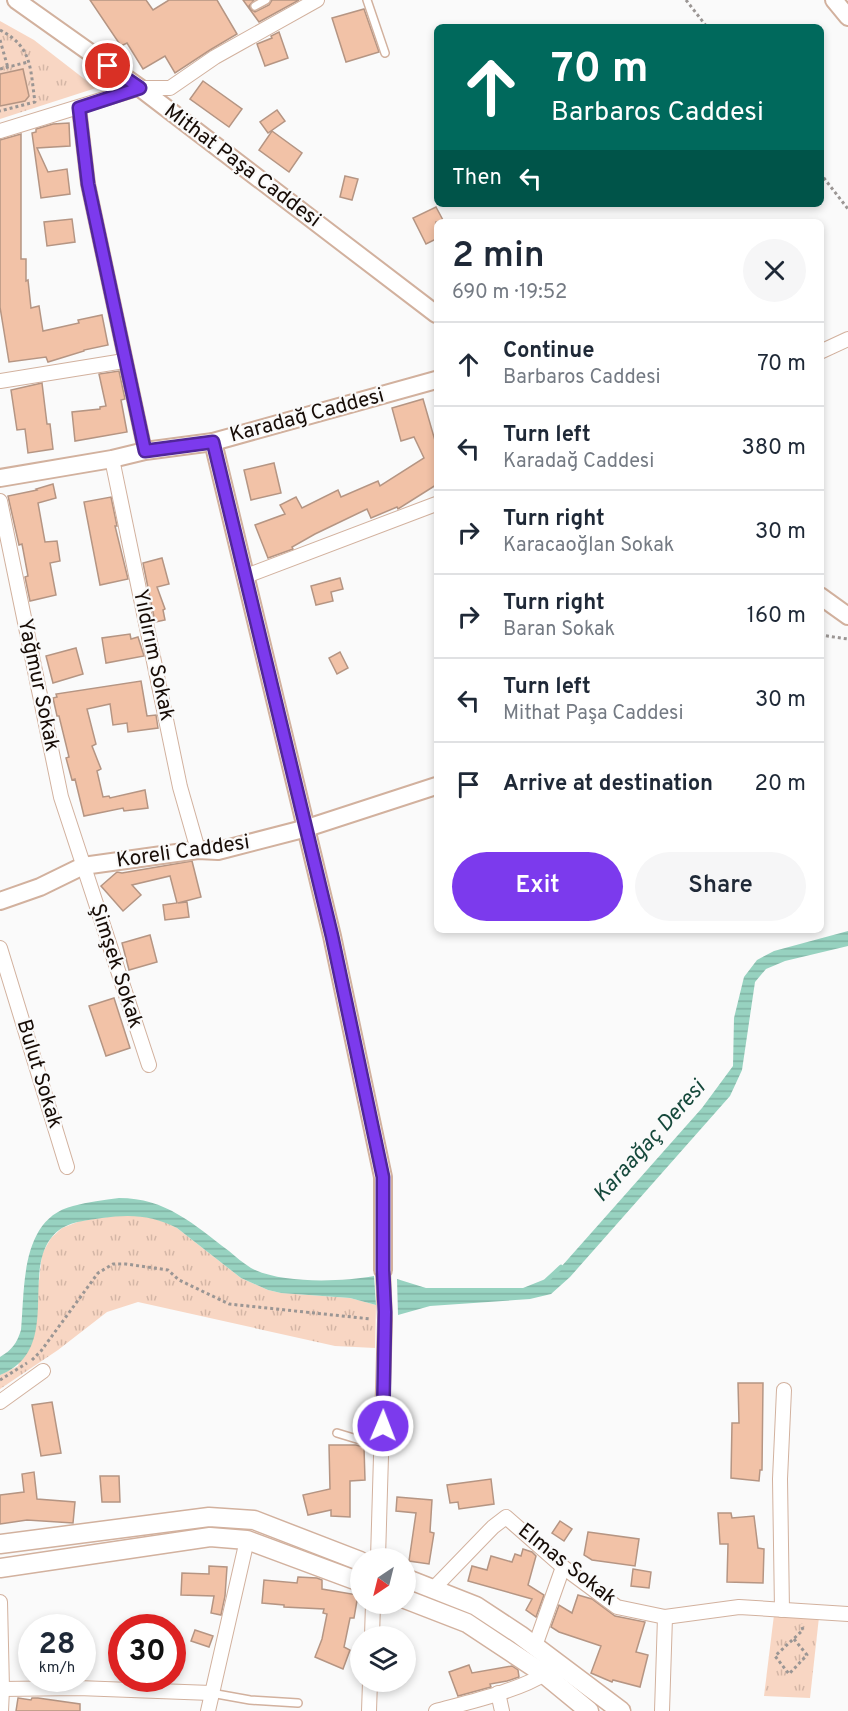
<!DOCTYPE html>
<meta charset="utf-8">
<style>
:root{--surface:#fff;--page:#f6f6f7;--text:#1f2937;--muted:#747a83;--line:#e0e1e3;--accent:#7c3aed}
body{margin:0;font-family:Overpass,sans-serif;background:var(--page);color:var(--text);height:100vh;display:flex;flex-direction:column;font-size:22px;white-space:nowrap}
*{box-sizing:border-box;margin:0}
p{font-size:20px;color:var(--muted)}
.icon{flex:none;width:33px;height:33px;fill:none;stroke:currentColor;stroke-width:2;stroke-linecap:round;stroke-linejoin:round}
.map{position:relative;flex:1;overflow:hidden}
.drawer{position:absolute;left:434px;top:219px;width:390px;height:714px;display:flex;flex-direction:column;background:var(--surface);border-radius:9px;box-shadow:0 3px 9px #0003}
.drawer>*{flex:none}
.top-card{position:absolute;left:434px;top:24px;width:390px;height:183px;border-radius:9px;box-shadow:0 3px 9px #0003;background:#00695c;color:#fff;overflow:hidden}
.needle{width:39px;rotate:215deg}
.fabs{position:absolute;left:350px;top:1548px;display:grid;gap:12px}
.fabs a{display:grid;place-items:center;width:66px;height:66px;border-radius:50%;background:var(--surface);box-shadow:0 3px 9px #0003;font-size:30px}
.speed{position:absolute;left:18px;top:1614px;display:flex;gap:12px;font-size:30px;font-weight:700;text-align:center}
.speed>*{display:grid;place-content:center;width:78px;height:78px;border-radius:50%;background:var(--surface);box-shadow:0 3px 9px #0003;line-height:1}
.speed small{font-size:15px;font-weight:400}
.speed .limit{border:9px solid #d22;background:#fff;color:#111}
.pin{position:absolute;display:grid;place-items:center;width:51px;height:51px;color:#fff;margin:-26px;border:3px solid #fff;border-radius:50%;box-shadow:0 2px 6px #0007}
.me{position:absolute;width:66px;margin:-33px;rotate:1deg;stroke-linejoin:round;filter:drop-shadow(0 0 4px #0008)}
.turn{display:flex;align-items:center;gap:21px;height:126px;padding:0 18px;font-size:27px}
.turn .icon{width:78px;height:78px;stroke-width:2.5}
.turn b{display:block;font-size:42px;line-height:51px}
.then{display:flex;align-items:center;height:57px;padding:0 18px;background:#0003;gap:12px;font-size:22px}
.round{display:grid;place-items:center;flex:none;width:63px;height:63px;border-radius:32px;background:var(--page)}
.head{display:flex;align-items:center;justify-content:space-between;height:102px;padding:0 18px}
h1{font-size:36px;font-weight:600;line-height:45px}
.action{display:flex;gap:12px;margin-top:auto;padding:12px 18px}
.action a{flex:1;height:69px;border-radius:36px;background:var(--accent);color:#fff;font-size:24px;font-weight:600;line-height:69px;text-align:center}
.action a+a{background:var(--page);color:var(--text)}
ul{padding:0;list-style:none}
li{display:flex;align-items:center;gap:18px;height:84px;padding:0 18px;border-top:2px solid var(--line)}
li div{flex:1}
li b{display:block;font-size:22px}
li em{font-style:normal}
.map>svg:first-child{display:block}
.park{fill:url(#park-tufts)}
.water{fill:url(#water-rules)}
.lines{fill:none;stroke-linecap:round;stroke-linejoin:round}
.stream{stroke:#97d2c0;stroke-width:4.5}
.building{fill:#f2c2a7;stroke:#b59583;stroke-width:1.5}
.service-casing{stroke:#d2b19e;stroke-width:10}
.minor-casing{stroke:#d2b19e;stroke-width:16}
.tertiary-casing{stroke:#d2b19e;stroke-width:20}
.secondary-casing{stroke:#d2b19e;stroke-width:21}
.path{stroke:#9b9694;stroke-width:3;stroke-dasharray:3 3;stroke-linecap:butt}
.service{stroke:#fff;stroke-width:7}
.minor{stroke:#fff;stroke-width:14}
.tertiary{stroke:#fff;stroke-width:16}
.secondary{stroke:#fff;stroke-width:18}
.route-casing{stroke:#51269a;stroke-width:15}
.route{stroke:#7c3aed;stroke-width:10}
.labels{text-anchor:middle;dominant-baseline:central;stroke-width:4.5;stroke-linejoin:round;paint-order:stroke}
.street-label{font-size:21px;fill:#170c06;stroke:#fafafa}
.water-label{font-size:22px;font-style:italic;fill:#15483b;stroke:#fafafa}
</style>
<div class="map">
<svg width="848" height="1711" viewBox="0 0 848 1711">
<defs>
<pattern id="park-tufts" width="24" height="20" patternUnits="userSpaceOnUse" patternTransform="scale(1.5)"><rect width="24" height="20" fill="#f8d6c3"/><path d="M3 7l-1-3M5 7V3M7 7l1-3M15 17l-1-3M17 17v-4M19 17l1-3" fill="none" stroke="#d4b6a6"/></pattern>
<pattern id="water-rules" width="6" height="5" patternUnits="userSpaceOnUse" patternTransform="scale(1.5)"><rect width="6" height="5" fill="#97d2c0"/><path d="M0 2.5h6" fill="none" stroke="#81b3a4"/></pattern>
</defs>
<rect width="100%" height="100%" fill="#fafafa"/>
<g class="park">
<polygon points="0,21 34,40 96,88 0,119"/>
<path d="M121,1215c21,0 38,3 56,13l64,50 27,12 13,3 69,5 26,7 -1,43 -40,-2 -197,-44 -31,10 -49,38 -58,39v-14l18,-9 21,-85 3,-27 9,-16 11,-10 18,-7z"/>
<polygon points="774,1615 819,1617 810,1698 764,1696"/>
</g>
<g class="water">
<polygon points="848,931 848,946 785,961 766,969 755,982 742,1070 730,1096 570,1277 551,1294 530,1299 430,1306 398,1315 397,1279 426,1288 523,1288 553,1276 702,1108 733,1066 734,1018 744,977 757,960 774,951"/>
<path d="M119,1198c47,0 74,26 110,53 7,6 14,12 22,17 30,16 90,14 123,8l2,29 -26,-7 -69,-5 -13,-3 -27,-12 -64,-50c-25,-13 -47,-14 -75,-10 -13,2 -28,3 -40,10 -49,32 6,120 -62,147v-18c12,-7 17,-14 21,-27 4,-42 -1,-111 52,-124 15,-4 31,-6 46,-8z"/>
</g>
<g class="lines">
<polyline class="stream" points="547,1280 561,1267"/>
</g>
<g class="building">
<polygon points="90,0 146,0 153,10 169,0 217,0 237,34 210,50 175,73 165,56 143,69 127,43 121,46"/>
<polygon points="243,0 254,0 249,6 252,10 255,12 269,5 272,0 299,0 259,22"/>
<polygon points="364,9 379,52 346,62 332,18"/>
<polygon points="279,32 288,58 265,66 257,44 272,38 271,36"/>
<polygon points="23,69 29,96 25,101 0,106 0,74"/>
<polygon points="203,81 242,109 229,127 190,99"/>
<polygon points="277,110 285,121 268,133 260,122"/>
<polygon points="69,123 70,146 37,148 48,172 67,169 70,194 41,198 32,133 36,132 36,129 53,124"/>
<polygon points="272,131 302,153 289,172 259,150"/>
<polygon points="21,134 21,259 26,259 26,281 28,280 31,308 39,306 43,331 79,323 78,320 102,315 108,345 84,350 84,351 48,362 46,357 9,362 0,307 0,140"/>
<polygon points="345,176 358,179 352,200 340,197"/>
<polygon points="436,207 444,222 436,222 436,239 426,244 413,218"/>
<polygon points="72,219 75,242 47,246 44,222"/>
<polygon points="119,371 125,399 121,400 127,432 75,441 72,412 100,409 100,407 106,406 99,374"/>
<polygon points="42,383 47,424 50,424 53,449 28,453 25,429 17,430 11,390"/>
<polygon points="423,399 436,444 436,485 398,509 397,507 371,518 367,509 315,534 292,547 293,549 268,558 255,525 285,514 280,505 296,497 302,508 338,490 341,497 378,481 380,486 424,458 414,437 401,441 392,408"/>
<polygon points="274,463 281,493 251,500 244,470"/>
<polygon points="53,484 56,498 38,503 45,542 57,541 60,561 50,563 56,595 30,601 25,577 28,576 22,544 19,545 8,496 37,490 36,489"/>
<polygon points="111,497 117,526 115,526 128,579 100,585 84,502"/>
<polygon points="162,558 169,584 157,587 165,609 163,610 165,620 155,622 143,563"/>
<polygon points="340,578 343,589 331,592 333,601 316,605 311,586"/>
<polygon points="130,634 131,639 138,637 144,656 106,663 102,638"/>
<polygon points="76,648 83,674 53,683 46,656"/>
<polygon points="340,652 348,668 337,674 329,658"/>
<polygon points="141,681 147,716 156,715 158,728 128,732 127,723 113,725 110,704 87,709 96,744 92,746 101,769 97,771 103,797 109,796 110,798 145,790 148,808 124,811 123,808 84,816 75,779 72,780 66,758 69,757 59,716 57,716 53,698 57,697 56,694"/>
<polygon points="192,861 201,897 178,903 187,902 189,917 165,920 163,905 177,903 170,876 132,885 141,895 123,911 101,886 117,872 122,873"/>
<polygon points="150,935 157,962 129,970 122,943"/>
<polygon points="114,998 130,1048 106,1056 89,1006"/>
<polygon points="738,1383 763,1383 762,1470 760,1470 759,1481 731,1478 732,1423 739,1423"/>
<polygon points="52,1402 61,1453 41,1456 32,1405"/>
<polygon points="329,1445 356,1445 364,1447 365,1480 350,1481 350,1517 331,1516 331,1510 308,1515 303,1495 330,1489"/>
<polygon points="34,1472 37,1499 75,1502 73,1523 27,1520 0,1524 0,1495 24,1492 22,1474"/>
<polygon points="100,1476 119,1476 120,1502 102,1502"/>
<polygon points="491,1479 494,1504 459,1509 458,1502 450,1503 447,1485"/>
<polygon points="397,1497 432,1500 430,1532 434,1533 429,1564 409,1561 416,1513 396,1511"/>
<polygon points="718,1513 731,1513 732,1518 754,1516 758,1548 764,1549 763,1583 727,1582 728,1544 720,1544"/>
<polygon points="560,1521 572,1529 564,1541 552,1533"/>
<polygon points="588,1532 639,1539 635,1566 592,1560 584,1555"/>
<polygon points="523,1549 532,1552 536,1556 528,1585 544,1595 536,1617 526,1610 532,1599 468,1581 472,1566 487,1570 491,1556 512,1562 515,1554 521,1556"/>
<polygon points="209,1566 227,1567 225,1596 221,1615 211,1613 214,1596 181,1595 182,1573 209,1574"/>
<polygon points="633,1569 651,1572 649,1588 631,1586"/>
<polygon points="298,1577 317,1578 322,1580 322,1589 358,1595 354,1618 350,1618 344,1647 350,1650 343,1669 315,1657 322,1639 327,1614 323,1613 324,1609 284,1607 284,1605 262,1603 264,1580 297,1583"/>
<polygon points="578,1595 592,1599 615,1616 645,1622 636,1652 648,1655 640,1687 613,1680 612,1682 591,1673 601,1646 559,1632 551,1627 559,1605 572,1613"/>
<polygon points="195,1630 213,1636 209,1647 191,1641"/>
<polygon points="469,1665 472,1673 512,1666 518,1670 519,1677 507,1681 490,1684 491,1687 458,1696 449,1672"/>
<polygon points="18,1698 31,1700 32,1698 38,1698 80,1704 80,1711 16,1711"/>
</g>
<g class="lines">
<defs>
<g id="service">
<polyline points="367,0 385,53"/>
<polyline points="255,6 266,0"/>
<polyline points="337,1433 383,1447"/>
<polyline points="211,1693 250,1700 298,1703"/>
</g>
<g id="minor">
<polyline points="79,108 88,184 145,451"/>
<polyline points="0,131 140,88 170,88 215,57 317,0"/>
<polyline points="820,352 848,339"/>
<polyline points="0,381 124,361"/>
<polyline points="112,459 180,787 198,850"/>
<polyline points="0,501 61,797 149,1065"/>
<polyline points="246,576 436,504"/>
<polyline points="0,948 67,1167"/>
<polyline points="0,1402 43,1371"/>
<polyline points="378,1558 385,1320 383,1270"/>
<polyline points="433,1589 493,1527 506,1517 563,1567 617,1607 665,1617 739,1607 848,1614"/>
<polyline points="0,1602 2,1689 1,1711"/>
<polyline points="782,1610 780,1479 784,1390"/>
<polyline points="372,1636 373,1604"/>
<polyline points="535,1646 563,1567"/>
<polyline points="2,1689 78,1688 211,1693"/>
<polyline points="498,1693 502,1711"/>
<polyline points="208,1711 247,1540"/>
<polyline points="369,1711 370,1682"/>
<path d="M436,1711c29,-8 85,-21 108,-37"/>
<polyline points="662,1711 665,1617"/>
</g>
<g id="tertiary">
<polyline points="16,0 140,88 436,314"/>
<polyline points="834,0 848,17"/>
<polyline points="213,442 332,936 383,1177 383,1270"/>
<polyline points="0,478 112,459 145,451 213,442 436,380"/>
<polyline points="820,596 848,616"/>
<polyline points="0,901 40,887 83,866 198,850 218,851 307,828 436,786"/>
</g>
<g id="secondary">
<polyline points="0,1544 209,1517 254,1520 360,1561"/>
<polyline points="0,1568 210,1537 247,1540 360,1582"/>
<polyline points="405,1578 476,1606 520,1635 621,1711"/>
<polyline points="405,1599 467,1623 544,1674 589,1711"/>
</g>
</defs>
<use href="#service" class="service-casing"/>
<use href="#minor" class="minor-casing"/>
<use href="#tertiary" class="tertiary-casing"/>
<use href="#secondary" class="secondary-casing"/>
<g class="path">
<polyline points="686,0 707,27"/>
<path d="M0,30c33,17 30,39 35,72l-35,9"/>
<polyline points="0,40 8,68"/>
<polyline points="0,69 28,62"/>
<polyline points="820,173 848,209"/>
<polyline points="820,635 848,639"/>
<polyline points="32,1360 41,1351 98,1273 113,1264 126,1264 168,1270 179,1280 229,1304 371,1319"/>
<polyline points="0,1380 27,1363"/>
<polyline points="794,1639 807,1655 789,1674 775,1656 803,1630 801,1624"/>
</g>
<use href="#service" class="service"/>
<use href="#minor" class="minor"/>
<use href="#tertiary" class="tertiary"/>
<use href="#secondary" class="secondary"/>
</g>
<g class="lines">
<defs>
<polyline id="route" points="108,66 140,88 79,108 88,184 145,451 213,442 332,936 383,1177 383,1270 385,1312 383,1426"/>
</defs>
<use href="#route" class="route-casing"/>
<use href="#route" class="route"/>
</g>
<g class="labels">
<g class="street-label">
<text transform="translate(242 166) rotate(37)">Mithat Paşa Caddesi</text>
<text transform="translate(307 416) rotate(-15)">Karadağ Caddesi</text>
<text transform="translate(153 655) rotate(78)">Yıldırım Sokak</text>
<text transform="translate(38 685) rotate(78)">Yağmur Sokak</text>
<text transform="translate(183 852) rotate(-8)">Koreli Caddesi</text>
<text transform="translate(116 966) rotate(72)">Şimşek Sokak</text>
<text transform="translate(39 1074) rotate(73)">Bulut Sokak</text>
<text transform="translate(567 1565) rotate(38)">Elmas Sokak</text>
</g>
<g class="water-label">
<text transform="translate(650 1142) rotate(-48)">Karaağaç Deresi</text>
</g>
</g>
</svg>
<div class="fabs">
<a><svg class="needle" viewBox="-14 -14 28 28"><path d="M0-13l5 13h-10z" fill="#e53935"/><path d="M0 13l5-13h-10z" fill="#747a83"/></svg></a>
<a><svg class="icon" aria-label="layers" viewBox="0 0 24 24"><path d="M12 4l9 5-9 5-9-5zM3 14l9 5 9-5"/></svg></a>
</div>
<div class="speed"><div>28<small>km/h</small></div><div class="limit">30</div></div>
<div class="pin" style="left:108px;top:66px;background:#d93025"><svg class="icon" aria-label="arrive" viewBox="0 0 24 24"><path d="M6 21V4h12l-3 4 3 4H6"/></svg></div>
<svg class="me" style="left:383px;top:1426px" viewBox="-20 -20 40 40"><circle r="17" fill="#7c3aed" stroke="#fff" stroke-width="3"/><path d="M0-11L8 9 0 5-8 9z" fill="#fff"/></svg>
<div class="top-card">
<div class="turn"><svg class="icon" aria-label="ahead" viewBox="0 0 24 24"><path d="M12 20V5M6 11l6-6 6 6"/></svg><div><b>70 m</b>Barbaros Caddesi</div></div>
<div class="then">Then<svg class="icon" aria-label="left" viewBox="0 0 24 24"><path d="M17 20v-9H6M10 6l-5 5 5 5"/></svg></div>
</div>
<section class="drawer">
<div class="head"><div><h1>2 min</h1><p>690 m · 19:52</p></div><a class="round"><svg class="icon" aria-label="close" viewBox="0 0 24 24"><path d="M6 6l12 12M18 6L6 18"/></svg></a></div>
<ul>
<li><svg class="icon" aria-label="ahead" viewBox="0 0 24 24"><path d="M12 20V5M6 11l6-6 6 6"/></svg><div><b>Continue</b><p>Barbaros Caddesi</p></div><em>70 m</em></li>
<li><svg class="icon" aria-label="left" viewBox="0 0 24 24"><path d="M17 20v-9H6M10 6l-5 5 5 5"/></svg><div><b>Turn left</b><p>Karadağ Caddesi</p></div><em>380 m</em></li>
<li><svg class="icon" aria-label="right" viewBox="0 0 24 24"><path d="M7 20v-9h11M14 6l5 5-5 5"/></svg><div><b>Turn right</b><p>Karacaoğlan Sokak</p></div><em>30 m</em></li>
<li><svg class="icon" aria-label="right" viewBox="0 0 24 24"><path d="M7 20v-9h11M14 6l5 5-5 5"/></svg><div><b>Turn right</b><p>Baran Sokak</p></div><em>160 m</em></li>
<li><svg class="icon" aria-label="left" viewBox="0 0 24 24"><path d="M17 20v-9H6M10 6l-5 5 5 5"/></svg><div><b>Turn left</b><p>Mithat Paşa Caddesi</p></div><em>30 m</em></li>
<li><svg class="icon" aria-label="arrive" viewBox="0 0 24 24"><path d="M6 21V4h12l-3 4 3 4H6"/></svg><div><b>Arrive at destination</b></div><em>20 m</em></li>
</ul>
<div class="action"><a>Exit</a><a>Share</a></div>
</section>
</div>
